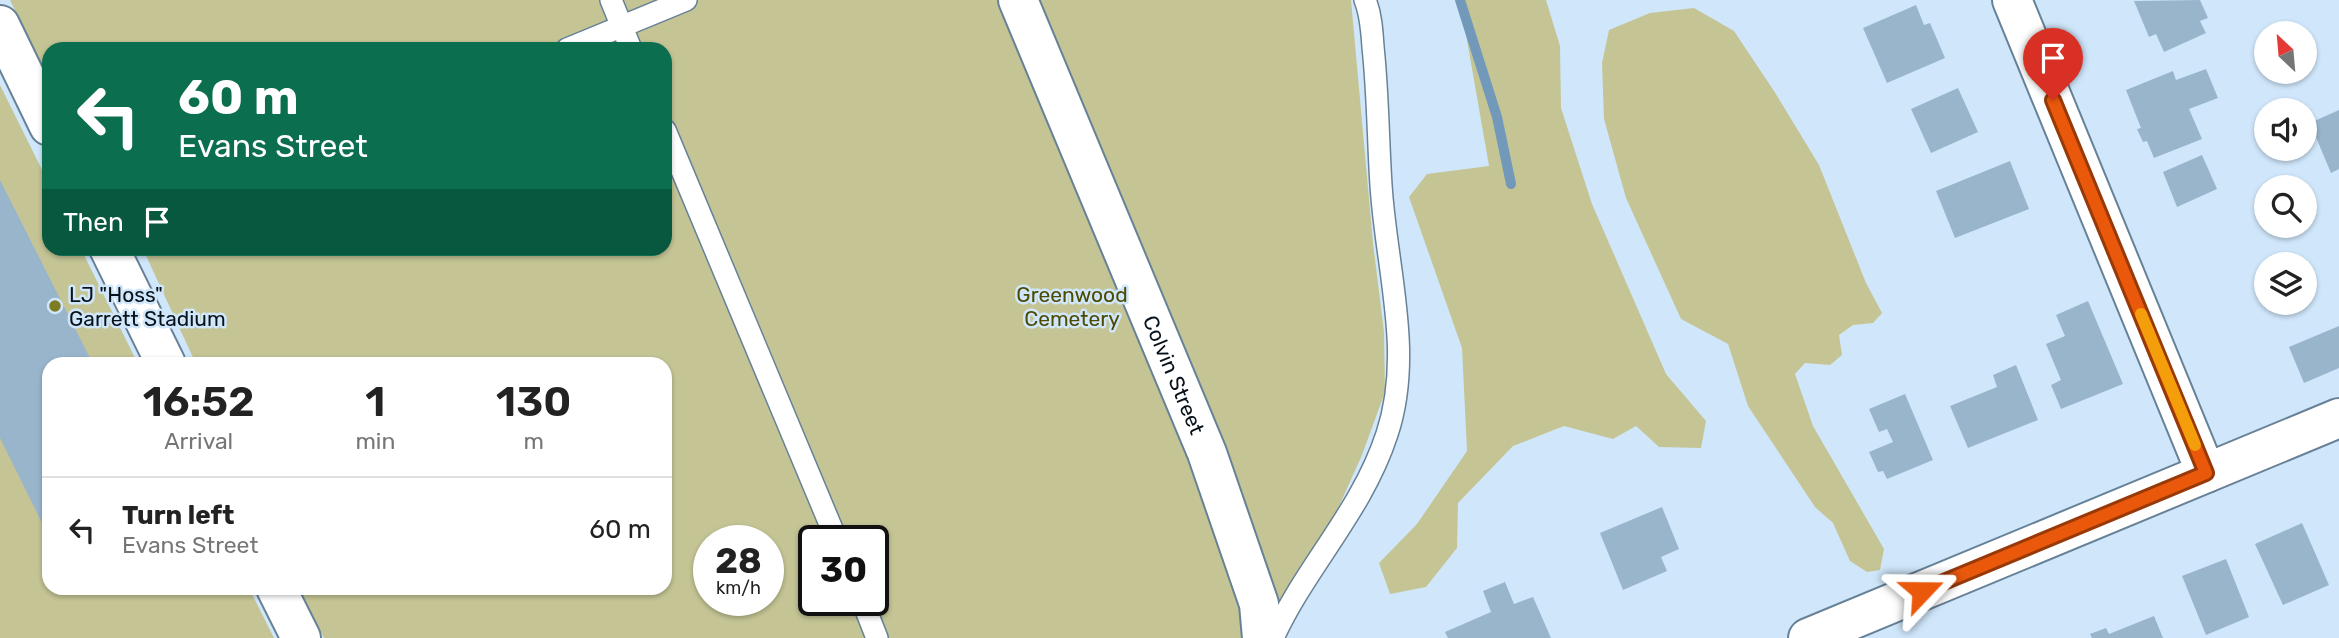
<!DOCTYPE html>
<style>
:root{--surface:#fff;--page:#f6f6f6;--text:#222;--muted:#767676;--line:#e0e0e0}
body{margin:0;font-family:Rubik,sans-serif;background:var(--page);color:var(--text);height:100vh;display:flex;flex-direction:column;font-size:26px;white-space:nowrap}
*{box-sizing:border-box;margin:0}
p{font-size:23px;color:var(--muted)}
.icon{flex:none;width:38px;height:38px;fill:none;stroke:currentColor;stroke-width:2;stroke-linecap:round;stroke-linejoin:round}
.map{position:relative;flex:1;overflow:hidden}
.panel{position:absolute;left:42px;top:357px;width:630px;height:238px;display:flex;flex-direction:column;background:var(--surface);border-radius:21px;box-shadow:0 2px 5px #0004}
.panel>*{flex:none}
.top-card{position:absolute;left:42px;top:42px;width:630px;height:214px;border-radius:21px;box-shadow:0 2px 5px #0004;background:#0b6e4f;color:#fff;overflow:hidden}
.needle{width:46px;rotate:334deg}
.controls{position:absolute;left:2254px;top:21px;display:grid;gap:14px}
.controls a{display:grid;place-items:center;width:63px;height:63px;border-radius:50%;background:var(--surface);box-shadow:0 2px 5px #0004;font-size:35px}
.speed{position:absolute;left:693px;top:525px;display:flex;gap:14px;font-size:35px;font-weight:700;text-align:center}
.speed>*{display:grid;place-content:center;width:91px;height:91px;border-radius:50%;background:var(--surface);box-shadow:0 2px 5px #0004;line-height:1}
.speed small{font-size:18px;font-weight:400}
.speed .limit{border:4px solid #111;border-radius:10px;background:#fff;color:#111}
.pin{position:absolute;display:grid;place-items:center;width:60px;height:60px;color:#fff;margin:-72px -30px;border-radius:50% 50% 50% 0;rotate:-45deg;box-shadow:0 0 7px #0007}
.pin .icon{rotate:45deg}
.me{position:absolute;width:77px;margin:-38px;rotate:67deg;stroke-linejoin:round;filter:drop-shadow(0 0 5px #0008)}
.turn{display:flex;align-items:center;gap:24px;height:147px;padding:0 21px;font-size:32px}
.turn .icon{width:91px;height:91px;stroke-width:2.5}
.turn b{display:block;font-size:49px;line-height:60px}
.then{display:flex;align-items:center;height:66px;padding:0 21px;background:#0003;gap:14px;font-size:26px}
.eta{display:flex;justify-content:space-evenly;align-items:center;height:119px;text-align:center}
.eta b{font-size:42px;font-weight:600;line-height:49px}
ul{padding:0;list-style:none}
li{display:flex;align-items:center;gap:21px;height:105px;padding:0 21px;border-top:2px solid var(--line)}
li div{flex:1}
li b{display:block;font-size:26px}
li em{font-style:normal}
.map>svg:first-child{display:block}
.green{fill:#c4c495;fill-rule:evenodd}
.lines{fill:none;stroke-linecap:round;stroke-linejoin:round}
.stream{stroke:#7299ba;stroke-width:10}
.building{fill:#99b5cc}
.lane-casing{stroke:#678197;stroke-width:24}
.street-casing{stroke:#678197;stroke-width:42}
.lane{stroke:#fff;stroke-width:21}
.street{stroke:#fff;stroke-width:38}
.route-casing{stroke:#983908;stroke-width:18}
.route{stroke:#ea580c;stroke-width:12}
.slow{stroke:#f59e0b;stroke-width:12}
.poi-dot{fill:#7d7c23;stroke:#d0e7fb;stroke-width:2.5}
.labels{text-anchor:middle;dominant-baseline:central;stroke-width:5;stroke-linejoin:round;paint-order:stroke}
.poi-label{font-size:21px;fill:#08121b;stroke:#d0e7fb;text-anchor:start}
.park-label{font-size:21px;fill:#4d4b00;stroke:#d0e7fb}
.street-label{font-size:21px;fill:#08121b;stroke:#d0e7fb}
</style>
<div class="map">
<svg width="2339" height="638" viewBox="0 0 2339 638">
<rect width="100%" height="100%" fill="#d0e7fb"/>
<g class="green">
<path d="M10,0h1341l22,243 11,89 1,60 -23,63 -30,67 -37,62 -10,54h-961l-25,-50h366v-224h-469l-53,-115 522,-1v-199h-616v31zM709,541h59v59h-59zM814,541h59v59h-59z"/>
<polygon points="1460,0 1546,0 1560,46 1561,108 1592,204 1666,374 1706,421 1701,448 1659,447 1636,426 1613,439 1564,426 1513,446 1458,503 1457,548 1426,587 1390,594 1379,563 1417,524 1467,451 1462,348 1409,197 1427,174 1489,166"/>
<polygon points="1694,8 1734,31 1774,91 1819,165 1866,283 1882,313 1873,323 1853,325 1839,335 1842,355 1830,365 1805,363 1795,374 1813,426 1884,549 1880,570 1867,572 1850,561 1833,523 1815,507 1748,406 1728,344 1681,319 1626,198 1604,119 1602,63 1609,30 1650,13"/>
<polygon points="0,85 49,184 49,248 81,249 138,364 49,364 49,588 249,588 274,638 0,638"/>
</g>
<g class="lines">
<polyline class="stream" points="1460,0 1497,117 1511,184"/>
</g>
<g class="building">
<polygon points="2200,0 2208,18 2200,21 2206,33 2164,52 2156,34 2149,37 2134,1"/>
<polygon points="1916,5 1924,25 1930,23 1945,58 1887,83 1863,28"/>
<polygon points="2206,69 2218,98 2189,109 2202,139 2154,158 2147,141 2143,142 2137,129 2141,128 2126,90 2173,71 2176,80"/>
<polygon points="1958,88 1978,132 1931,153 1911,109"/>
<polygon points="2339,110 2339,169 2331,173 2310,123"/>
<polygon points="2202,155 2217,189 2177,207 2163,172"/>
<polygon points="2010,161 2029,209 1955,238 1936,191"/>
<polygon points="0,180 93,364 49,364 49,537 0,438"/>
<polygon points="2088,301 2123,384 2061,409 2051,385 2061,380 2046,344 2065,336 2056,315"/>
<polygon points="2339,326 2339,368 2304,383 2289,347"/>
<polygon points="2016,365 2038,420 1968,448 1950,406 1997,387 1993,375"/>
<polygon points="1905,394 1933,460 1887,479 1883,471 1878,472 1869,452 1893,442 1887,429 1879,432 1869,409"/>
<polygon points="1662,507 1679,549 1661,557 1667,571 1623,590 1600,533"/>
<polygon points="2302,523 2329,585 2283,605 2255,544"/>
<polygon points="2226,559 2249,617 2206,635 2182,576"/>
<polygon points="1505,582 1514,604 1533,597 1551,638 1448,638 1445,632 1491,612 1483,591"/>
<polygon points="2154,616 2163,638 2092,638 2090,634 2106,628 2109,634"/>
</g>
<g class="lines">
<defs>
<g id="lane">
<polyline points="611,0 631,49"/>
<polyline points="567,49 686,0"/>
<polyline points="665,130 837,541"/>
<polyline points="862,600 877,638"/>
<path d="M1273,638c33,-72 89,-127 114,-204 27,-81 -1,-166 -6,-249 -3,-46 -3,-92 -8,-138 -1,-15 -2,-33 -8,-47"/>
</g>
<g id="street">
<path id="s1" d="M1018,0l189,453 52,151 3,34"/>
<polyline points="2012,0 2206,473"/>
<polyline points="0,25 49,126"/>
<polyline points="109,248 166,364"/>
<polyline points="276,588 301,638"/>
<polyline points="1808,638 2339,418"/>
</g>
</defs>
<use href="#lane" class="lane-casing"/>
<use href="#street" class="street-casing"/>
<use href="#lane" class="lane"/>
<use href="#street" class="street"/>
</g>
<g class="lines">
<defs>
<polyline id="route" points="1922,591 2206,473 2053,100"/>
</defs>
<use href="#route" class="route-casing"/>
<use href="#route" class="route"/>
<polyline class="slow" points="2141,314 2195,445"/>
</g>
<circle class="poi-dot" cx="55" cy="306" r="7"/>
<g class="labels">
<g class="poi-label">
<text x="69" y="294">LJ "Hoss"<tspan x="69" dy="24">Garrett Stadium</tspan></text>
</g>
<g class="park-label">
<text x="1072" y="294">Greenwood<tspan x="1072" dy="24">Cemetery</tspan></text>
</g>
<g class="street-label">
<text stroke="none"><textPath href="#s1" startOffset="406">Colvin Street</textPath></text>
</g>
</g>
</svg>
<div class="controls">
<a><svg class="needle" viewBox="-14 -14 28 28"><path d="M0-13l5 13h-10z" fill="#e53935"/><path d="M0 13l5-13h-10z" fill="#767676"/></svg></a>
<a><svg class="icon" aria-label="sound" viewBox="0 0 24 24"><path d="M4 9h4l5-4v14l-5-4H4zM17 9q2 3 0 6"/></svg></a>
<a><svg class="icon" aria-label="search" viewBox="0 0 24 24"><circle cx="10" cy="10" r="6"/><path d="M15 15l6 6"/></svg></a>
<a><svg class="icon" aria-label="layers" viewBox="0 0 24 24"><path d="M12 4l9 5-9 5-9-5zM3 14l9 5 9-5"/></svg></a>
</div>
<div class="speed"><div>28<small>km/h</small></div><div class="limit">30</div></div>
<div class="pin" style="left:2053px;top:100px;background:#d93025"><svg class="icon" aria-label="arrive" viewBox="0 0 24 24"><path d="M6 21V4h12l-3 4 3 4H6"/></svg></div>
<svg class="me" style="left:1922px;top:591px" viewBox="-20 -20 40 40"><path d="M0-17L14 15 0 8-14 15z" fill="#ea580c" stroke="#fff" stroke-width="4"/></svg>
<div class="top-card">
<div class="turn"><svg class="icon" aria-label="left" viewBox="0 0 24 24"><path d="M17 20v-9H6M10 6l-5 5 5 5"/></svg><div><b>60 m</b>Evans Street</div></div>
<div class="then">Then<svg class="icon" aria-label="arrive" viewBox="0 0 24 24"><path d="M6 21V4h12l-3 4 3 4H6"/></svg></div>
</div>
<section class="panel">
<div class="eta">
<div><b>16:52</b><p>Arrival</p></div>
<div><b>1</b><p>min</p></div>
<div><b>130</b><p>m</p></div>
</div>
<ul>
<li><svg class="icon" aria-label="left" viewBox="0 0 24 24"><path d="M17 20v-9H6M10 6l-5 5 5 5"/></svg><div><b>Turn left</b><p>Evans Street</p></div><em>60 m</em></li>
</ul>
</section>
</div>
